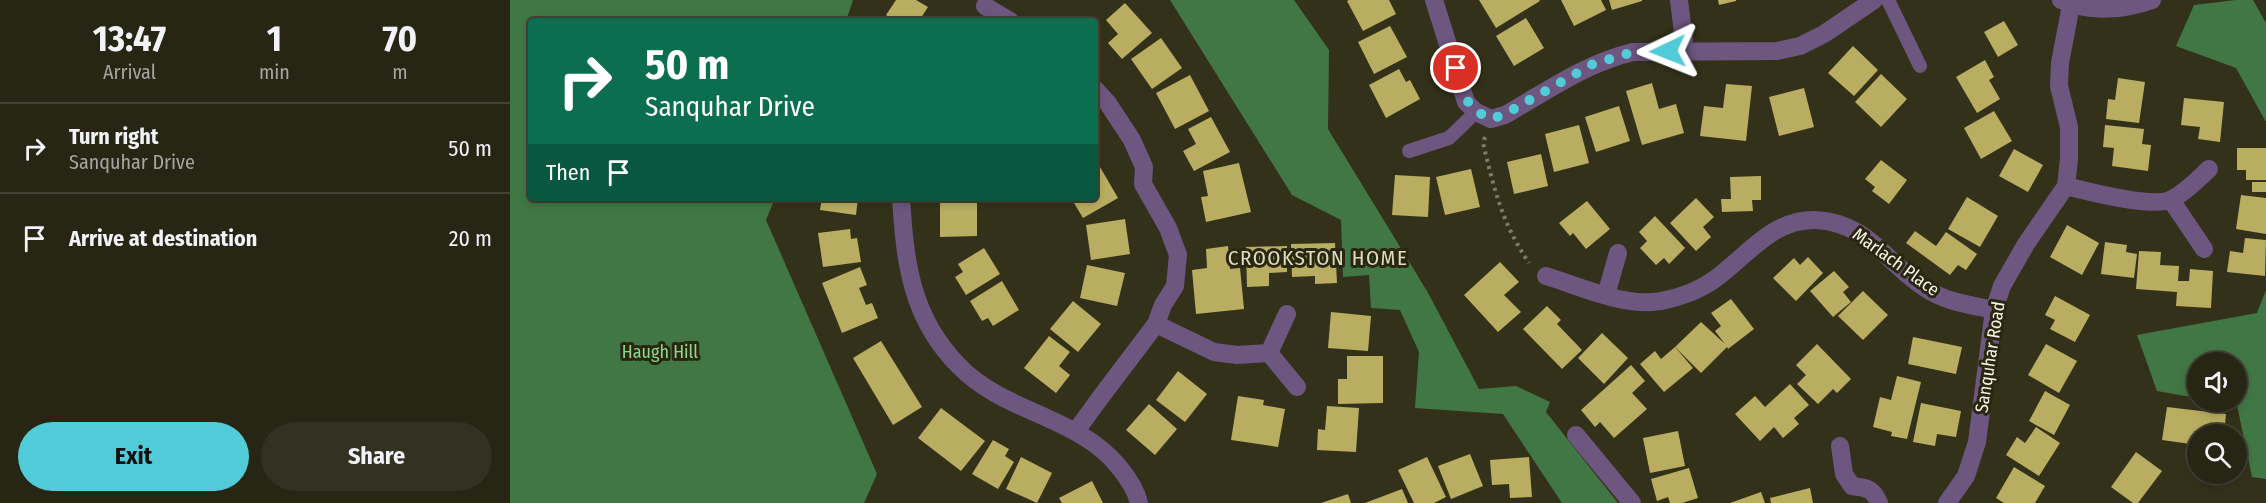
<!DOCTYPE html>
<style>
:root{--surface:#272514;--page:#333122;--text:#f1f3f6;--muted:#a4a5a0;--line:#434234;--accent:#52cbd8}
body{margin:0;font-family:"Fira Sans Condensed",sans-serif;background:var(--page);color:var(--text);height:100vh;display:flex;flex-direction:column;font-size:22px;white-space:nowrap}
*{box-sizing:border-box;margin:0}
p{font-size:20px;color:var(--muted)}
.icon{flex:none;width:33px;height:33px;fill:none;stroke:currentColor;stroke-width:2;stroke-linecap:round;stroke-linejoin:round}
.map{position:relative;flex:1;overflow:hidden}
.sheet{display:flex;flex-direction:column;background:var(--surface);width:510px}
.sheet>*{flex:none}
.guide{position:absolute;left:18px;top:18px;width:570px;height:183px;border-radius:6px;box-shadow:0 3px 9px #0003,0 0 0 2px var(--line);background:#0b6e4f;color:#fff;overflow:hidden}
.tools{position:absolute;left:1677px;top:352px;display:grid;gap:12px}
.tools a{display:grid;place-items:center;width:60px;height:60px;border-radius:50%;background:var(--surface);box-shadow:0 3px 9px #0003,0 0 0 2px var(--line);font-size:30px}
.pin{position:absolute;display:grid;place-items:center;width:51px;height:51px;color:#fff;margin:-26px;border:3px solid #fff;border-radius:50%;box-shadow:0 2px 6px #0007}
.me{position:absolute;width:66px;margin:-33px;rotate:268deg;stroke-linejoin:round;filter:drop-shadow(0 0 4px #0008)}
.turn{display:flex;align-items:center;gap:21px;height:126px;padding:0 18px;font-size:27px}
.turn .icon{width:78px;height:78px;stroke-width:2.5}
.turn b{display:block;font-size:42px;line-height:51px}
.then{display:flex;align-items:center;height:57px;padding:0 18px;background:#0003;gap:12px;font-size:22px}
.eta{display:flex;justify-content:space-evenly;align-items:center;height:102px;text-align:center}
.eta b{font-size:36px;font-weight:700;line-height:42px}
.cta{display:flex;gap:12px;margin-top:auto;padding:12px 18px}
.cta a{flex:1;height:69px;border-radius:36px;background:var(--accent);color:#111;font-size:24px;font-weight:700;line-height:69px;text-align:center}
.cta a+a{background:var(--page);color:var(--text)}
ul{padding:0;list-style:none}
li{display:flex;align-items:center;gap:18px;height:90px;padding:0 18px;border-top:2px solid var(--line)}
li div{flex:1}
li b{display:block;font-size:22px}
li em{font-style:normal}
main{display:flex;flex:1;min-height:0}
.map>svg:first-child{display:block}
.forest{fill:#417744}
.building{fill:#b9ad61}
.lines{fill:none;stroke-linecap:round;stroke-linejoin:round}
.path{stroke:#7e7b69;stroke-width:4;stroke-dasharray:3 4.5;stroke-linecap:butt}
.service{stroke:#6d5680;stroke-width:14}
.pedestrian{stroke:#6d5680;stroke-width:18}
.minor{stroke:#6d5680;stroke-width:18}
.route{stroke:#52cbd8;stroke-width:10;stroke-dasharray:0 18}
.labels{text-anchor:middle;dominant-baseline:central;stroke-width:6;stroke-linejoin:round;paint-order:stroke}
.street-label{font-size:18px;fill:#f6f4e7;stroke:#2a2711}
.park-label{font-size:18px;fill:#8cd88e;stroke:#2a2711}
.quarter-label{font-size:21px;letter-spacing:1.5px;fill:#dedac0;stroke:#2a2711}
</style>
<main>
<section class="sheet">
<div class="eta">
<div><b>13:47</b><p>Arrival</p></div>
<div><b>1</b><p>min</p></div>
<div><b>70</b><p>m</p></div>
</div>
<ul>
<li><svg class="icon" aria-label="right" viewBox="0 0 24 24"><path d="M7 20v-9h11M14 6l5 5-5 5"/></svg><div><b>Turn right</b><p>Sanquhar Drive</p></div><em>50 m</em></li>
<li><svg class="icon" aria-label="arrive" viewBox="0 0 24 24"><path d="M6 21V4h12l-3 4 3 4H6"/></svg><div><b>Arrive at destination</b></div><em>20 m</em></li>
</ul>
<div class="cta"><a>Exit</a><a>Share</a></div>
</section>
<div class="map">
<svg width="1756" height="503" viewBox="0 0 1756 503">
<rect width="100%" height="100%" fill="#34311b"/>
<g class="forest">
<polygon points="0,0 343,0 336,21 21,21 21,198 265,198 256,220 367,474 354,503 0,503"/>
<polygon points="660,0 784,0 819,50 818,129 917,291 969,389 1006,386 1040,402 1036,412 1108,503 1052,503 993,414 905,408 909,352 890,310 861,308 859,275 833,277 831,220 782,195"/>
<polygon points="1726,0 1743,0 1756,23 1756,122 1726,68 1666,46 1684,5"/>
<polygon points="1756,290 1756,479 1742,477 1727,405 1711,402 1726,402 1726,363 1688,363 1687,398 1647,391 1627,335 1747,313"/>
</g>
<g class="building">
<polygon points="386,0 406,0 418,7 409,21 384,21 376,15"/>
<polygon points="839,0 879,0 886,14 853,31 837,1"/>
<polygon points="969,0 1029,0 1030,1 986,28"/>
<polygon points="1051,0 1091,0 1096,10 1064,26"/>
<polygon points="1099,0 1132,0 1132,1 1102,10"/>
<polygon points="1208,0 1226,0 1226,1 1209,5"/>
<polygon points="615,3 642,33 612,59 598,43 608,34 596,20"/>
<polygon points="1016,18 1034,48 1004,66 986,36"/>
<polygon points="1494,21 1508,45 1488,57 1474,32"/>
<polygon points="880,26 897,57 864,74 848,42"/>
<polygon points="651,38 672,68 642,89 621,59"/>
<polygon points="1343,46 1368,70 1344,96 1318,73"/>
<polygon points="1475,60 1484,77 1479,80 1490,99 1467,113 1446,77"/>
<polygon points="889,69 896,82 900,80 910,99 876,118 859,85"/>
<polygon points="1371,74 1397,99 1371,127 1345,102"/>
<polygon points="680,75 699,111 665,129 646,93"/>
<polygon points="1608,78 1635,82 1629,123 1596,119 1598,99 1605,100"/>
<polygon points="1142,83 1149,109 1166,104 1174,133 1132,145 1116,91"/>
<polygon points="1216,84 1242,86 1236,141 1190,136 1194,106 1213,108"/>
<polygon points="1294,88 1304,127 1269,136 1259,97"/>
<polygon points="1674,98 1714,102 1710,142 1688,139 1690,127 1671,125"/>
<polygon points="1109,106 1120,141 1086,152 1075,117"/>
<polygon points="1484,111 1502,141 1471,159 1454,128"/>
<polygon points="701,117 720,152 684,171 673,151 686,144 678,129"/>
<polygon points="1069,125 1079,163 1044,172 1035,134"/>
<polygon points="1595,125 1634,129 1632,144 1641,145 1638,171 1602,166 1604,148 1593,147"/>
<polygon points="1727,148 1756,148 1756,180 1736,180 1736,170 1727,170"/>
<polygon points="1504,149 1533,165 1518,192 1489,176"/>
<polygon points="1031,154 1038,186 1004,194 997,162"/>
<polygon points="1371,160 1397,180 1379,204 1362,191 1365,187 1355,179"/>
<polygon points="729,163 741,212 696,222 691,197 698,196 693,171"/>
<polygon points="590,167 608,198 573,218 561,198 585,198 585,170"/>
<polygon points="961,169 970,207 935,215 926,177"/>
<polygon points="885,175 920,177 918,217 882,215"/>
<polygon points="1251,176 1251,200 1242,200 1243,211 1212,212 1211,199 1221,199 1220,177"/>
<rect x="1742" y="182" width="14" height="10"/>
<polygon points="1731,195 1756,198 1756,234 1726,229"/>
<polygon points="1457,197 1488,216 1470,247 1438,229"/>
<polygon points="312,198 348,198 346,215 310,210"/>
<polygon points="430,198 467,198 467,236 430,237"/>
<polygon points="1186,198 1204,217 1193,227 1201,237 1186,251 1160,223"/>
<polygon points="1077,201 1100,229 1076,249 1063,233 1060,236 1049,223"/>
<polygon points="1145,216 1175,248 1159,264 1154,258 1146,265 1130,248 1137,241 1129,232"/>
<polygon points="615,219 620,254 581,260 576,225"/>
<polygon points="1557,225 1589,243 1572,275 1540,257"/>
<polygon points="340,229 341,239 347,238 351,262 313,267 308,233"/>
<polygon points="1405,231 1426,246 1436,232 1467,254 1456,270 1448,265 1440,275 1396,243"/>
<polygon points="1735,238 1756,240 1755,276 1717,272 1720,251 1733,253"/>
<polygon points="1595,242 1617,245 1616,252 1627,254 1624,278 1591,274"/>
<polygon points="825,243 827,283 805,284 805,276 782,277 781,244"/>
<polygon points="718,246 720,269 730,268 734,309 686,314 682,270 697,268 696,249"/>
<polygon points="777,246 777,272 759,273 759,286 737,287 736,247"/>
<polygon points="474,248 490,274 456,295 445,277 453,272 448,264"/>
<polygon points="1629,251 1651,252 1650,265 1669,266 1668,281 1679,281 1680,269 1703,271 1701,308 1666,306 1667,292 1626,289"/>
<polygon points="1298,257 1313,273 1286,301 1263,278 1284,258 1290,265"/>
<polygon points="990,262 1009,282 994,295 1011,312 988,332 954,295"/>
<polygon points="577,265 615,273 607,306 570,298"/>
<polygon points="350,267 357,285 349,288 356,305 362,303 368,318 332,333 312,283"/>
<polygon points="1324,271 1339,287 1333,292 1341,302 1323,317 1300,291"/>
<polygon points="492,281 509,310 483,326 478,318 472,321 460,301"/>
<polygon points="1353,291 1378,315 1353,340 1328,316"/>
<polygon points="1545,296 1580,315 1565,342 1540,329 1545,320 1535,315"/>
<polygon points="1221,299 1244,329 1218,349 1217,347 1191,373 1165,347 1191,322 1215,344 1205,331 1211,326 1201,313"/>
<polygon points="563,301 591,324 568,352 540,329"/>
<polygon points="1037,306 1051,320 1047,324 1072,350 1052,369 1013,329"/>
<polygon points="821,312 861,316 858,351 818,348"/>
<polygon points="1092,333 1118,358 1094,384 1068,358"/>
<polygon points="539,336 560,352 549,366 560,375 546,393 514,368"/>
<polygon points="1403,337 1452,347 1446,374 1398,364"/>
<polygon points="371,341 412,407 383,425 343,358"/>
<polygon points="1307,344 1341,379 1327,393 1323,389 1308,404 1287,384 1296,375 1286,365"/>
<polygon points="1536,344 1567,361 1549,393 1518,375"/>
<polygon points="1165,347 1183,368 1154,392 1130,364 1145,351 1151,359"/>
<polygon points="837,356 873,356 873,403 828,404 828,379 837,379"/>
<polygon points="1121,365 1135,381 1122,393 1137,409 1104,438 1090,422 1085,427 1071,410"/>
<polygon points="668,371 697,394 675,422 646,400"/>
<polygon points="1387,376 1411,382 1397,439 1381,436 1382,432 1363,427 1370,397 1381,400"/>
<polygon points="1280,384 1299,405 1284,418 1289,424 1273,438 1264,427 1250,441 1225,414 1245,396 1255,407"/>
<polygon points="1535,391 1560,405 1544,435 1519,421"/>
<polygon points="728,396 754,400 753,405 775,409 768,447 721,440"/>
<polygon points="1411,403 1451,411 1446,437 1427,434 1425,446 1403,442"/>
<polygon points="639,404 667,429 645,455 616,430"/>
<polygon points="817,406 849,408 846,452 807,450 808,429 815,430"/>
<polygon points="1657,407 1716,414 1714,435 1688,435 1688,445 1652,440"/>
<polygon points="431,408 475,441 451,471 408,438"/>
<polygon points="1526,427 1550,443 1529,476 1496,455 1507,437 1515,443"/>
<polygon points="1168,431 1175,466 1140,473 1133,438"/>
<polygon points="483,440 499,449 495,456 504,462 488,489 462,474"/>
<polygon points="1626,452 1652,471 1628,503 1623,503 1601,487"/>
<polygon points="960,454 973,486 941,499 928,466"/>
<polygon points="511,457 542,473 527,503 496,489"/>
<polygon points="917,457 936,497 924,503 904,503 888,470"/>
<polygon points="1019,457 1022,497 1000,498 999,484 982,485 980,460"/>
<polygon points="1504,467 1535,486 1525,503 1494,503 1486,498"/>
<polygon points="1179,468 1188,498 1172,503 1160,503 1158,497 1147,501 1141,479"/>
<polygon points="582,481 593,503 552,503 549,498"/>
<polygon points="1300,488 1303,503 1261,503 1260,498"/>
<polygon points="892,489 898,503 855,503"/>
<polygon points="1251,492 1255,503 1220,503"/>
<polygon points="838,494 841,503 811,503"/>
</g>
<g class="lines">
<path class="path" d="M975,137l-2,6c11,46 19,80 46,120"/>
<g class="service">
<polyline points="1378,0 1410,66"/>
<polyline points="899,151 939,138 966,112"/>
</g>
<polyline class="pedestrian" points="566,431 590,398"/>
<g class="minor">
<path d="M924,0l32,102 10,10 15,7 14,-4c42,-24 81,-52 128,-63l144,-1 23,-5 24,-12 50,-34"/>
<polyline points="1169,0 1175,50"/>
<path d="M1551,0c27,13 64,10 91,0"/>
<polyline points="475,6 500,21"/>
<polyline points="585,89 597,102 622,140 634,167 633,184 658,228 668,255 665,286 653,305 646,324 590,398"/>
<path d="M1556,186c20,5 89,23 106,13 14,-7 26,-20 37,-30"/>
<path d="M391,198c4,64 10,120 58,168 45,47 119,50 160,101 9,11 17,23 20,36"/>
<polyline points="1661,200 1694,249"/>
<path d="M1036,276c33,10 80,32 115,25 18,-3 39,-11 54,-22 32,-23 57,-60 100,-59 53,2 71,43 110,68 20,14 46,17 69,22"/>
<polyline points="1096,295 1108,253"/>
<polyline points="777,314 759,353 787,387"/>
<polyline points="646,324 704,352 727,355 759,353"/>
<polyline points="1066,435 1122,503"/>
<path d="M1330,446l4,28 8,12c15,2 21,2 27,17"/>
<polyline points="1437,503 1456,476 1467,442 1484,310 1492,286 1516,244 1556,186 1559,159 1559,127 1549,86 1550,63 1561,5"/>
</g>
</g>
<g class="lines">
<path class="route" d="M946,68c8,26 8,39 35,51l14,-5 88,-50 40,-12 35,-1"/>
</g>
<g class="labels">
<g class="street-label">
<text transform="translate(1386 262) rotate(36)">Marlach Place</text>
<text transform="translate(1480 357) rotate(-81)">Sanquhar Road</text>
</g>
<g class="park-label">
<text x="150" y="352">Haugh Hill</text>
</g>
<g class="quarter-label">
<text x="808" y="258">CROOKSTON HOME</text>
</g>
</g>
</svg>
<div class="tools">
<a><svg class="icon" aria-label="sound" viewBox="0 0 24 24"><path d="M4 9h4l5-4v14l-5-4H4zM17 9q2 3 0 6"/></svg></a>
<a><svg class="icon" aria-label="search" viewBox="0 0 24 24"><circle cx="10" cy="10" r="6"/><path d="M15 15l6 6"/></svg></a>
</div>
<div class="pin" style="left:946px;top:68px;background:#d93025"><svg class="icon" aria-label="arrive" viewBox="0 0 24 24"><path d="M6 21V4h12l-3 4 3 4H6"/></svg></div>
<svg class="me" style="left:1158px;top:51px" viewBox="-20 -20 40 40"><path d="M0-17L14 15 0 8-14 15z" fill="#52cbd8" stroke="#fff" stroke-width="4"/></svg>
<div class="guide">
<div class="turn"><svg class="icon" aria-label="right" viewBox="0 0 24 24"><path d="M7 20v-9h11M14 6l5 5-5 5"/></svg><div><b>50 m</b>Sanquhar Drive</div></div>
<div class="then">Then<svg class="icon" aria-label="arrive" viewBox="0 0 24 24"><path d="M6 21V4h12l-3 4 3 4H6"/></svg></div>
</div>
</div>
</main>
